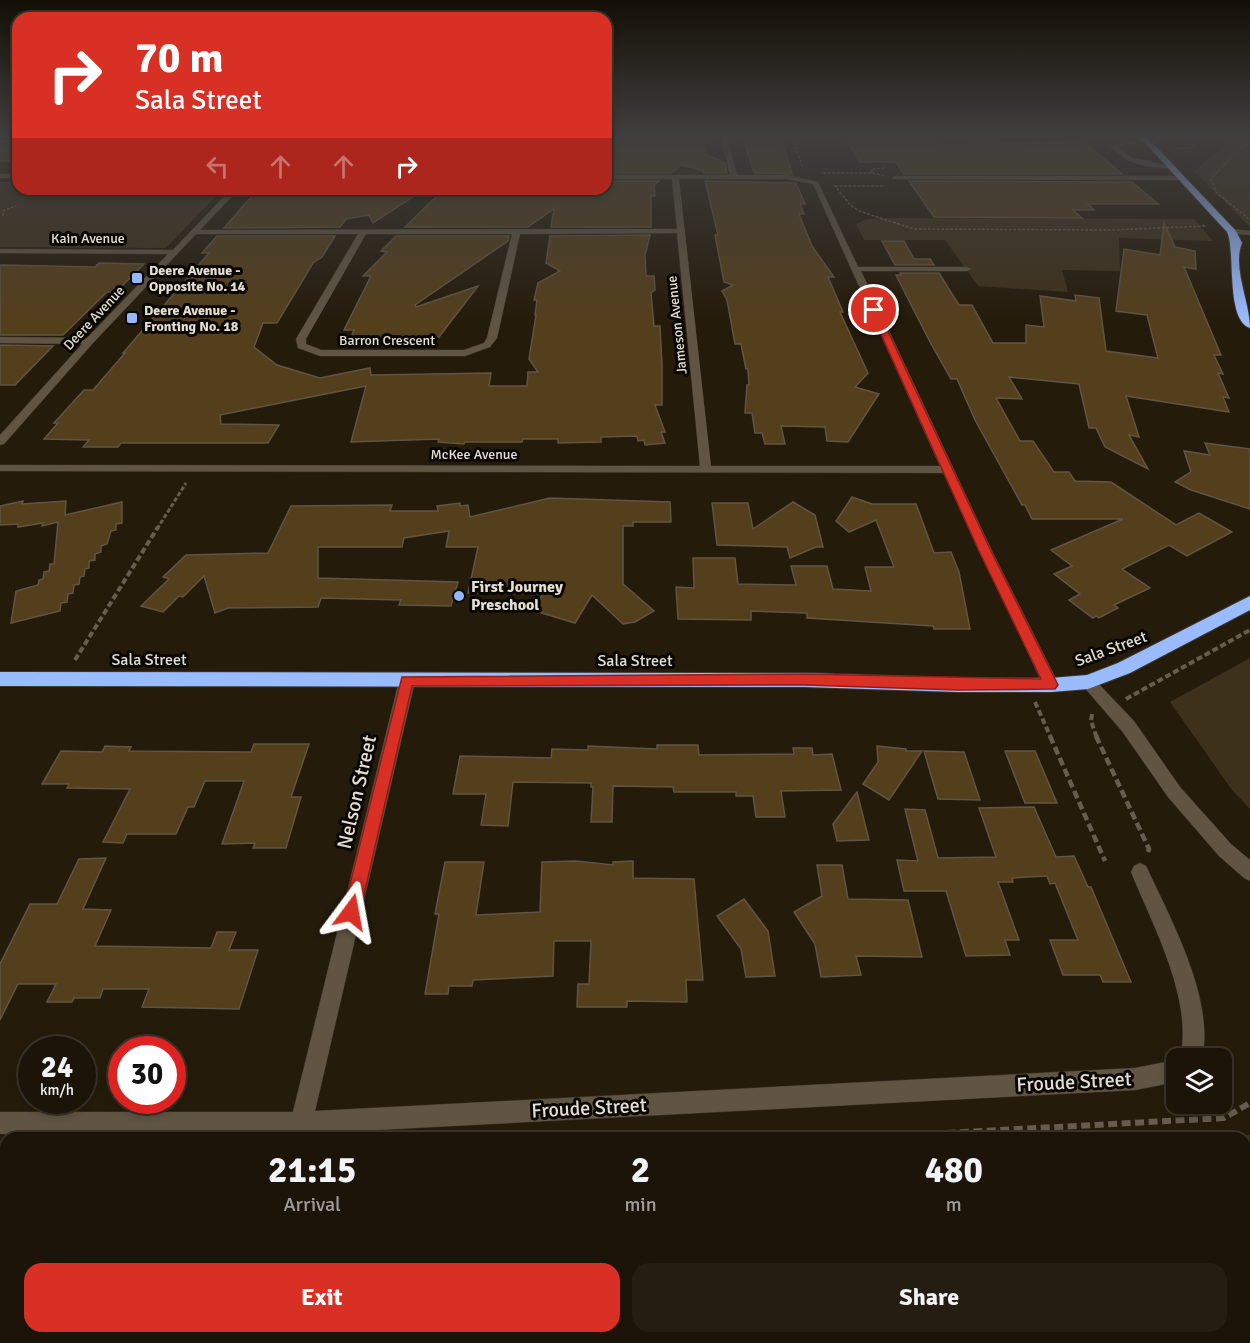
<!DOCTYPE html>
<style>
:root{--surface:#1c1408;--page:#251d12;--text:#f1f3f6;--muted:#a09e9c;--line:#3a3329;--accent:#d93025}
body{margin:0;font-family:Signika,sans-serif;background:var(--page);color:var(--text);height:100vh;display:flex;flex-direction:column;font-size:22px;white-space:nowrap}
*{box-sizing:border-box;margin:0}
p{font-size:20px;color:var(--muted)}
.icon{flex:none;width:33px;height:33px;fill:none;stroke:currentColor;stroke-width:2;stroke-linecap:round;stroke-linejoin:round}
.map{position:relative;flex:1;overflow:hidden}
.sheet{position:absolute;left:0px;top:1132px;width:1251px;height:212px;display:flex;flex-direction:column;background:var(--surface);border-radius:18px 18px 0 0;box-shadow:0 3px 9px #0003,0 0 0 2px var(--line)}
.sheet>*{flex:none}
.top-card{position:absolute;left:12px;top:12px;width:600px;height:183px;border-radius:18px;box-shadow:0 3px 9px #0003,0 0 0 2px var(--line);background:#d93025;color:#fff;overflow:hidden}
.fabs{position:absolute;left:1166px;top:1048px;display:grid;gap:12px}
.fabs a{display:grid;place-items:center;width:66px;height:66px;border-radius:12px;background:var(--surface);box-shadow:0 3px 9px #0003,0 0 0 2px var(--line);font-size:30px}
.speed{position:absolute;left:18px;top:1036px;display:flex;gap:12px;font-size:30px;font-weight:700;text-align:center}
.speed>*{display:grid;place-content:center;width:78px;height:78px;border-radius:50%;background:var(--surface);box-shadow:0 3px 9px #0003,0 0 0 2px var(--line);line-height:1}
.speed small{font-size:15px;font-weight:400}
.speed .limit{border:9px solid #d22;background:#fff;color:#111}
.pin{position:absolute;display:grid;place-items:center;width:51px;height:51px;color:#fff;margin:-26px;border:3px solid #fff;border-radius:50%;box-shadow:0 2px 6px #0007}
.me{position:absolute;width:66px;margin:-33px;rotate:13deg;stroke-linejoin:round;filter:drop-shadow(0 0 4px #0008)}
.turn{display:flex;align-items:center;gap:21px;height:126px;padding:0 24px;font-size:27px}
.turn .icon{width:78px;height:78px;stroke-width:2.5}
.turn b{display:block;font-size:42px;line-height:51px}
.lanes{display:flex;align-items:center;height:57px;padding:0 24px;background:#0003;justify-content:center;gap:30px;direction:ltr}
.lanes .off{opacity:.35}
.eta{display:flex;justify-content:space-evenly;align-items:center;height:102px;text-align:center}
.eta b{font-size:36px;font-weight:700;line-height:42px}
.primary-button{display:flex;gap:12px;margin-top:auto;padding:12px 24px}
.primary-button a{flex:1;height:69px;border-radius:18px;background:var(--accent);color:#fff;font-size:24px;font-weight:700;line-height:69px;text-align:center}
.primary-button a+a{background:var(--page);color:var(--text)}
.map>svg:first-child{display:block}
.green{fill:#3e311c}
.building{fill:#543f1c;stroke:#605443;stroke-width:1.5}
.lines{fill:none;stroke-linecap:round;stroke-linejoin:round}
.minor-casing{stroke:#3d362f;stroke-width:1}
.highway-casing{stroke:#3d362f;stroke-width:2}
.path-far4{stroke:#665d50;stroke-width:1.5;stroke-dasharray:3 1.5;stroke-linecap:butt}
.path-far3{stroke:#665d50;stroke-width:3;stroke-dasharray:4.5 2;stroke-linecap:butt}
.path-far2{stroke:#665d50;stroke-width:4;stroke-dasharray:6 3;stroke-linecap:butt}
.path-far1{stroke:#665d50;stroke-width:4.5;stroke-dasharray:8 4;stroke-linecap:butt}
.path{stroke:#665d50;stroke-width:6;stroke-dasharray:9 4.5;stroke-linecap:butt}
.minor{fill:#605543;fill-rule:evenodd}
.highway{fill:#9abcff;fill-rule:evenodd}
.route{fill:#d93025;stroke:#8d1f18;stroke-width:1.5}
.poi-dot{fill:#94b7fd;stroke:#0a0702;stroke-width:2}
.labels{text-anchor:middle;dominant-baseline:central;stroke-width:6;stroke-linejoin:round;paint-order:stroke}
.far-street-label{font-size:14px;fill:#e5ded4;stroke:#0a0702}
.far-poi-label{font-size:14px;font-weight:bold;fill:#e5ded4;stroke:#0a0702;text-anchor:start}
.poi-label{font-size:16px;font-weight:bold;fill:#e5ded4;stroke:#0a0702;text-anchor:start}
.street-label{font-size:16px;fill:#e5ded4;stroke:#0a0702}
.near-street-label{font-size:20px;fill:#e5ded4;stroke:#0a0702}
</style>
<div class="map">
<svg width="1250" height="1343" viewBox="0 0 1250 1343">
<rect width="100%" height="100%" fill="#251b0b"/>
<g class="green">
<polygon points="809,134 1132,134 1135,137 810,136"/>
<polygon points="1239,134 1250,134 1250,227 1194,171"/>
<polygon points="0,182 18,182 18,189 223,189 166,248 0,247"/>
<polygon points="884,218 1194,219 1213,241 1119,238 1120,271 1062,270 1068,292 978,286 945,240 864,240 856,224 866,219"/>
<polygon points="1250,658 1250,809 1232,790 1170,702"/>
<polygon points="1250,1135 1250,1343 204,1343 209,1338 1245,1338 1245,1138 1178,1138"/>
<polygon points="0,1221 6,1221 6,1333 0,1337"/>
</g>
<g class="building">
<polygon points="635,134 703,136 707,155 725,163 727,173 704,173 703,171 691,167 681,165 671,173 606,173 606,157 617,138 633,139"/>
<polygon points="747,134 780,134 792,174 754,173 743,137 748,137"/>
<polygon points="845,138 937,139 942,145 1084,142 1122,174 904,174 896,162 860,162"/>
<rect x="0" y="141" width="18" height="20"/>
<polygon points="606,181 659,181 654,185 655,196 651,196 651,227 551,227 554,209 528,227 405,227 444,189 531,189 528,197 558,189 583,189 579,192 606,190"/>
<polygon points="705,181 796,183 805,204 800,204 804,214 799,214 812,246 834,277 828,277 843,312 840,312 868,373 855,387 879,394 848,442 827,441 825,427 781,426 785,444 765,444 762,433 755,433 752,413 745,413 747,385 749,385 748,369 746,369 741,344 735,344 727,300 722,291 733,285 724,282 715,235 718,235"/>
<polygon points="909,181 1132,182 1158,204 1088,204 1094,210 1073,210 1082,218 934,217"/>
<polygon points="258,189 425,189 373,223 369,215 346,219 340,227 224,228"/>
<polygon points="1164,223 1175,247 1195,251 1196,269 1184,267 1221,355 1214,355 1223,374 1218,373 1229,398 1223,397 1229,412 1126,396 1139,437 1129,435 1148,469 1105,447 1096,428 1089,428 1079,384 1009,377 1022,399 996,398 1020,441 1033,441 1054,472 1069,472 1075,481 1111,482 1176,525 1199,513 1232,532 1187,556 1169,545 1122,569 1150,588 1114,605 1118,608 1099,618 1096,616 1093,618 1069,600 1080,594 1054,574 1072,566 1051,550 1123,519 1032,519 1025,505 1022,505 975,420 957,379 951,379 930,342 896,275 901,275 900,273 939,273 959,305 972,305 993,343 1026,343 1026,325 1044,327 1040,296 1076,301 1075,295 1099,298 1106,351 1158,358 1147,315 1116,311 1124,249 1160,255"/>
<polygon points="650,235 645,255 646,276 654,276 655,290 651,293 654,326 660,326 662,365 662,405 655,405 665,432 661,432 665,443 645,445 644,440 638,441 637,436 601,437 601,442 558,443 558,439 523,439 522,442 465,442 464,444 438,442 439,439 351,442 366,386 220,415 221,424 279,425 268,443 121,443 118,447 83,447 89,440 44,439 58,423 54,423 84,390 93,390 125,353 123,353 209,253 202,253 217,236 335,236 322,257 313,263 277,323 263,323 254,347 277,365 320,378 370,368 371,375 491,373 489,386 527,386 528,372 538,372 529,359 536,315 535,315 537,300 534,300 538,283 560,271 546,263 550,236"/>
<polygon points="396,236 509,236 508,241 415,305 416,307 478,286 439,337 351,337 354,330 344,330 371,276 363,276 387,252 381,251"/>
<polygon points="882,241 904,241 914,259 930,259 934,265 895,265"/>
<polygon points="99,263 144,264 116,292 107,292 63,335 0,335 0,265 95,267"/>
<polygon points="0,345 53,346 15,385 0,385"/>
<polygon points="1205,443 1250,449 1250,509 1191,490 1175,482 1191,472 1184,451 1210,455"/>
<polygon points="852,497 872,504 916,504 934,553 951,552 959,572 970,629 934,629 933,626 807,618 807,613 751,611 751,620 678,619 676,587 694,588 693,558 735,558 738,584 796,585 791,566 827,566 833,589 871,591 865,567 894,567 876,520 849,532 836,521"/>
<polygon points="550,498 670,502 671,522 633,522 633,526 623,526 623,584 654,611 635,622 623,624 592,595 575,623 532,610 543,594 468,593 478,547 446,547 449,531 404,538 402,547 318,547 318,578 458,582 451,606 399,605 401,600 321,598 318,607 228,608 215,613 204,576 183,597 179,596 163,612 141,606 169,579 163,577 186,555 268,553 291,506 392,505 390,511 438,511 437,506 460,503 460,506 468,505 470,517"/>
<polygon points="23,501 22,504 66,501 65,515 122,502 122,523 116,524 116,530 111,531 107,544 101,546 101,552 95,554 95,560 89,561 89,568 85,569 84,576 80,577 79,584 74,585 73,593 68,594 67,602 61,603 60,611 11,623 16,591 38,585 39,580 43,579 44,572 49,571 50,564 54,564 58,522 42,526 43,523 18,527 18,524 0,525 0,506"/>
<polygon points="793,502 815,515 823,547 816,547 790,558 787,547 717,545 712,503 748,503 753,529"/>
<polygon points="254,744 309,744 291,797 301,797 286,848 253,848 255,843 222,844 244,781 205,781 194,807 188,807 176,834 127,834 123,843 103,842 130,789 67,788 69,784 42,784 61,751 102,752 105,746 131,747 129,751 251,752"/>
<polygon points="657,745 698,745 699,755 794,754 793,748 812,748 813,755 832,754 841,790 781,791 785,817 756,817 753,796 736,796 736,792 674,792 673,787 613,786 612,822 591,822 593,787 591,787 591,783 513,782 508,826 481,825 486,794 453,794 460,756 551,758 552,749 588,750 588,746 657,749"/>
<polygon points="877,746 906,749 906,751 922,751 889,800 863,784 878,762"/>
<polygon points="924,751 964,752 980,800 938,799"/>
<polygon points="1005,751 1035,751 1057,803 1025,803"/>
<polygon points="857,792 869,840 837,841 833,824"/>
<polygon points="1034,807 1056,857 1074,856 1088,887 1091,887 1131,982 1103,982 1100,975 1063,975 1050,940 1078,940 1055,883 1050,884 1047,876 1012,878 1013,882 998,882 1019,940 1005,940 1010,955 966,956 946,891 904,891 897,860 918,861 905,809 925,810 938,858 996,857 979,808"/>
<polygon points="106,858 83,909 111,910 95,946 211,948 217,932 236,932 229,950 258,950 239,1009 142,1007 149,989 103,989 100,998 74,998 72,1002 47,1002 56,984 18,984 0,1020 0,964 30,904 57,904 79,859"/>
<polygon points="576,861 613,865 613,862 633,861 633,878 694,879 703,980 686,980 687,1002 627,1001 627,1007 577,1007 578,984 589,984 591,941 554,941 553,976 473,980 472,986 449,986 448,994 425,994 439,914 435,914 445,862 484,862 476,915 540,912 542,862"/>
<polygon points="817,865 842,865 848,899 908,900 922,957 856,956 861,975 821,977 815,944 794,912 822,896"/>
<polygon points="744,899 768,931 775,976 746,977 741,949 717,916"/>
</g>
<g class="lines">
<defs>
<g id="minor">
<path d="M720,134h6l11,41h50l31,7 40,85h109l4,2 -4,2h-106l131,280 67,134 -3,4h-10l-3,-4 -99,-212 -944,-2v-6l700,1 -23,-233 -157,1 -23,104 -7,9 -25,9h-145l-22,-8 -2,-9 62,-105h-162l-103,109 -89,101 -4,1v-10l82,-91 -82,-1v-6l87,1 81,-84 -168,-1v-4l173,1 58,-61h8l-39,41 477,-1 -5,-50h-66v-4h124zM679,179h108l26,5 127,282h-229zM366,234h146l-25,104 -3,5 -20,7h-143l-15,-6v-5z"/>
<path d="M1147,139v2l-30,6 16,11 38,8v2c-21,1 -48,-5 -61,-22z"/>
<rect x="0" y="174" width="18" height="4"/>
<polygon points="894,176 1179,176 1182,178 1179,180 892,179"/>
<polygon points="1231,229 1250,231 1250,235 1228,233 1227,231"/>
<polygon points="407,675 412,677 415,681 315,1111 1135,1068 1176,1060 1176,1082 1135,1090 301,1134 0,1134 0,1112 293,1112 399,681 402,677"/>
<polygon points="1088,676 1093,678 1134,721 1180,787 1231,844 1250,860 1250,881 1244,878 1219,856 1168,797 1122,731 1083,686 1080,682 1083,678"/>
<path d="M1140,863l6,3c25,54 69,133 56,193h-22c14,-59 -27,-133 -49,-187l3,-6z"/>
</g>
<g id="highway">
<path d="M1137,134h7l92,97 6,12c-10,24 8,60 8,85 -25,-8 -14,-78 -23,-96z"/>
<polygon points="1250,596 1250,610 1130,673 1088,689 1051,692 958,692 805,687 0,686 0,672 805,673 958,678 1051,678 1087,675 1118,663"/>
</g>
</defs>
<use href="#minor" class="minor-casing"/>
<use href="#highway" class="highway-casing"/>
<g class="path-far4">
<polyline points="791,134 802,166"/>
<polyline points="1174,149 1196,147 1191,134"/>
<polyline points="823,173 872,173 885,176"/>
<polyline points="872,173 872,169 886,168"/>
<polyline points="834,185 851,206 862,212 914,229 1112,230 1205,226 1203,224"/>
<polyline points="835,186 885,186"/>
<polyline points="3,216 3,211 16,206"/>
<polyline points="1249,219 1216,192 1211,179 1239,149 1250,143"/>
</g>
<polyline class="path-far3" points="157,529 186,483"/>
<g class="path-far2">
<polyline points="75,660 158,527"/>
<polyline points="1126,699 1250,630"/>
<polyline points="1035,702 1051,738"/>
<polyline points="1092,714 1091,721 1097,738"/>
</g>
<g class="path-far1">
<polyline points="1050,736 1105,861"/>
<polyline points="1096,736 1149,849 1147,855"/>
</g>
<g class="path">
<polyline points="852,1138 1224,1118 1250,1103"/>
<polyline points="0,1214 6,1213"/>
</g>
<use href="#minor" class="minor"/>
<use href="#highway" class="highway"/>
</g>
<linearGradient id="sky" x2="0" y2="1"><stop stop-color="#140f06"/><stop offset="0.42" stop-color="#403f3f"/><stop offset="1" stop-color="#403f3f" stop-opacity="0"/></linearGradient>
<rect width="1250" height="322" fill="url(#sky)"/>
<polygon class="route" points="874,308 878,310 991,551 1058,685 1055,689 958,690 805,685 412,686 360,912 357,918 351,920 345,918 343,912 402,677 805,674 1041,679 979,551 870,310"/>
<g class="poi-dot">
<rect x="131" y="272" width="12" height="12" rx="3"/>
<rect x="126" y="312" width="12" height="12" rx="3"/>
<circle cx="459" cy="596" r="6"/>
</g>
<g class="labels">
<g class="far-street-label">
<text x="88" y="238">Kain Avenue</text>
<text transform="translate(94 318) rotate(-47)">Deere Avenue</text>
<text transform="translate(677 325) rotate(-96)">Jameson Avenue</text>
<text x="387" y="340">Barron Crescent</text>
<text x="474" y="454">McKee Avenue</text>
</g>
<g class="far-poi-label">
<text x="149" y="270">Deere Avenue -<tspan x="149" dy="16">Opposite No. 14</tspan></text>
<text x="144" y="310">Deere Avenue -<tspan x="144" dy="16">Fronting No. 18</tspan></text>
</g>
<g class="poi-label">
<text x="471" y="587">First Journey<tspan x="471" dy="18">Preschool</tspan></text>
</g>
<g class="street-label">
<text transform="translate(1111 649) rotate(-20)">Sala Street</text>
<text x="149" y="660">Sala Street</text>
<text x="635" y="661">Sala Street</text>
</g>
<g class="near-street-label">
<text transform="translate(357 792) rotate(-77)">Nelson Street</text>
<text transform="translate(1074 1082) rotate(-3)">Froude Street</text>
<text transform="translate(589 1108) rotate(-3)">Froude Street</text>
</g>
</g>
</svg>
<div class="fabs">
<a><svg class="icon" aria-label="layers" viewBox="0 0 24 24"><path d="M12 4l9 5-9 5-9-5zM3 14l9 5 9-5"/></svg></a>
</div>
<div class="speed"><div>24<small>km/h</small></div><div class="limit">30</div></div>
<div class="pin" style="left:874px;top:310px;background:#d93025"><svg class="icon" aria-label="arrive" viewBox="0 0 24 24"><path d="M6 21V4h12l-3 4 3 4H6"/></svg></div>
<svg class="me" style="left:351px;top:912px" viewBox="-20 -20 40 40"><path d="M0-17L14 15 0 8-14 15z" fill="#d93025" stroke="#fff" stroke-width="4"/></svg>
<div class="top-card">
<div class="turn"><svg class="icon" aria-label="right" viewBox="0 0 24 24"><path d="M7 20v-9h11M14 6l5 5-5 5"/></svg><div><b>70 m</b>Sala Street</div></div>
<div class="lanes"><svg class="icon off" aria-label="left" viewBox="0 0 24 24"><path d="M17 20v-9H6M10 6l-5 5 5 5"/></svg><svg class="icon off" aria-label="ahead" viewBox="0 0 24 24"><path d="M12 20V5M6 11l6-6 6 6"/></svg><svg class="icon off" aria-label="ahead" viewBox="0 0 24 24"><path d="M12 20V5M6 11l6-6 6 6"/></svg><svg class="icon" aria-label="right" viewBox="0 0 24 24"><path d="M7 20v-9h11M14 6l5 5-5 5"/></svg></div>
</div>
<section class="sheet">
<div class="eta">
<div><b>21:15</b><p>Arrival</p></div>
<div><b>2</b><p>min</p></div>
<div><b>480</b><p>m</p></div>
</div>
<div class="primary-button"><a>Exit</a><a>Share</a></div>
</section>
</div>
